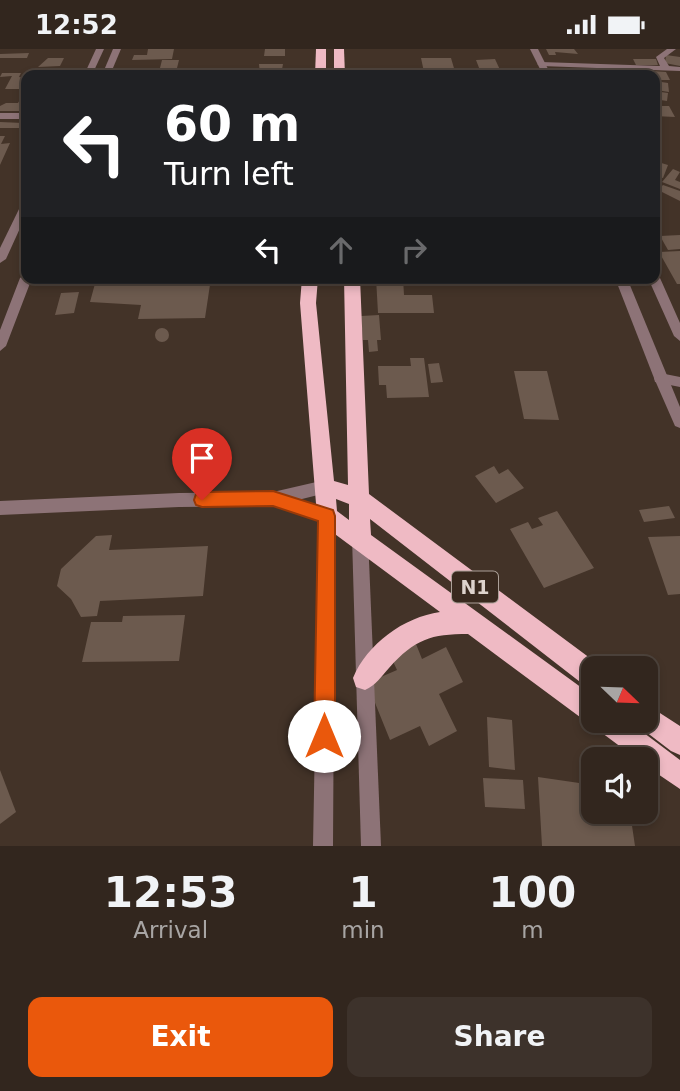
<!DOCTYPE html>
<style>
:root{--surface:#32261e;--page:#3d322b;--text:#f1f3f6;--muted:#a8a5a4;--line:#4d433c;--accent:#ea580c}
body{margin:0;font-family:"DejaVu Sans",sans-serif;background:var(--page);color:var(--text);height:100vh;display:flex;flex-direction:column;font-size:26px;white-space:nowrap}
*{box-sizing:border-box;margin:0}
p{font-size:23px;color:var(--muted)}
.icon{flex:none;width:38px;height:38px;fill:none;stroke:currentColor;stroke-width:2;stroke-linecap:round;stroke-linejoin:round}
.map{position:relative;height:797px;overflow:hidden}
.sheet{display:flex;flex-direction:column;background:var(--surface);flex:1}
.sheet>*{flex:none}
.guide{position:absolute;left:21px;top:21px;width:639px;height:214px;border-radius:14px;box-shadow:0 4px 10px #0003,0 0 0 2px var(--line);background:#202124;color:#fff;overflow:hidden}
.needle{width:46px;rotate:113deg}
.tools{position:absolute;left:581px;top:607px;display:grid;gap:14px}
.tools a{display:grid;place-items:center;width:77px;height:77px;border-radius:14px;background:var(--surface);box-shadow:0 4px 10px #0003,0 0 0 2px var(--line);font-size:35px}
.pin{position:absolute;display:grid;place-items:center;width:60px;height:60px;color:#fff;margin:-72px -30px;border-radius:50% 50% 50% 0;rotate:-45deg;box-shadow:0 0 7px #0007}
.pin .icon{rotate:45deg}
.me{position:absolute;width:77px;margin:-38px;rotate:0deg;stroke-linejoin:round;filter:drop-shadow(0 0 5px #0008)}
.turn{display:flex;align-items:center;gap:24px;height:147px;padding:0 28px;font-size:32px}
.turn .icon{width:91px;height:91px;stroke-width:2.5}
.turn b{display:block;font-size:49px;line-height:60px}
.lanes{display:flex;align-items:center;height:66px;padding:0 28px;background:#0003;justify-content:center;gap:35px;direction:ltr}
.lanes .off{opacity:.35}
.eta{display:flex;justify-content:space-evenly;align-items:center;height:119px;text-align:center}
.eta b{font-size:42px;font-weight:700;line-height:49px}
.cta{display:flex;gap:14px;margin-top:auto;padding:14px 28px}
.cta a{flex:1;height:80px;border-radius:14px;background:var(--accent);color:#fff;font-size:28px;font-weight:700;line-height:80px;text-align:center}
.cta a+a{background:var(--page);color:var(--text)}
.status{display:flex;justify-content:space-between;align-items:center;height:49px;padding:0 35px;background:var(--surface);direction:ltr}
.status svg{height:19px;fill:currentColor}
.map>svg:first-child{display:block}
.building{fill:#6c5a4e}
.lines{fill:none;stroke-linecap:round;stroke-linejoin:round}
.minor{fill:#8d7377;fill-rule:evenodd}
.tertiary{fill:#8d7377;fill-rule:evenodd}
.trunk{fill:#efbac4;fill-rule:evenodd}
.route{fill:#ea580c;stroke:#983908;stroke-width:2}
.labels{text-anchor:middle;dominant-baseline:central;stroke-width:7;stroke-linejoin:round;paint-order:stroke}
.shield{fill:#39291e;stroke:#aca098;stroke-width:2}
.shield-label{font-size:19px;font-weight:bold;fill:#ded3cc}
</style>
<div class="status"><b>12:52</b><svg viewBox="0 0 49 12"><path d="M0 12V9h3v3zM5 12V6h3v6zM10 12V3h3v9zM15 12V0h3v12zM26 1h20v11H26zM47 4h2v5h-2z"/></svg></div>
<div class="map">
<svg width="680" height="797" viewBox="0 0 680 797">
<rect width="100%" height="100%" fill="#433328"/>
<g class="building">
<polygon points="148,0 174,0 172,10 132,11 134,6 147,6"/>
<polygon points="265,0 285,0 285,7 264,7"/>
<polygon points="546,0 574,0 578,5 555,3 556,6 549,6"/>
<polygon points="29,4 27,9 0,9 0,5"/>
<polygon points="666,6 680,8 680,17 665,14"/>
<polygon points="48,9 64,9 60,17 38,18"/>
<polygon points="421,9 451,9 456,26 419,26 419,23 424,23"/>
<polygon points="495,10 501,23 481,24 476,11"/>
<polygon points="633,10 656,10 658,16 636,16"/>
<polygon points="162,11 179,11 177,19 160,19"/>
<polygon points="259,15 283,15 281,26 260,26"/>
<polygon points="639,21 666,23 670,31 654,31 654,26 641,26"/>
<polygon points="2,24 21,24 19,28 26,29 20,40 5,40 12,27 0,28"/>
<polygon points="655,32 668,34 669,43 656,41"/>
<polygon points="654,42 668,44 667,52 654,50"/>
<polygon points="22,47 26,47 26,62 0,62 0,57 6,54 18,54"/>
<polygon points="654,57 669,57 675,68 654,67"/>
<polygon points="0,73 23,74 20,79 0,79"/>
<polygon points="0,87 5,87 1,95 10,94 0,116"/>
<polygon points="658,113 668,116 663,129 654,127"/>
<polygon points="673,120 680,123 675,131 680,133 680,140 662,133"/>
<polygon points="663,136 680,142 680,152 658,141"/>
<polygon points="680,186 680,200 668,201 660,187"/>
<polygon points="680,202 680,235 677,235 659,203"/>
<polygon points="211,229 205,269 138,270 141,256 90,253 96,231"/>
<polygon points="376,229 403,229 404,246 432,246 434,264 378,264"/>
<polygon points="79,243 74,264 55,266 61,244"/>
<polygon points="379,266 381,291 377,291 378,302 369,303 368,291 363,291 361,267"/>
<circle cx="162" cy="286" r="7"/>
<polygon points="410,309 424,309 429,348 387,349 386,336 379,336 378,317 411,317"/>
<polygon points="439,314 443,333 431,334 428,315"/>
<polygon points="514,322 547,322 559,371 524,370"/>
<polygon points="494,417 499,425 508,420 524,439 496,454 475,427"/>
<polygon points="669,457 675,469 644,473 639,461"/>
<polygon points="557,462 594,519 544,539 510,480 528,473 532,480 543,476 538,469"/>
<polygon points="112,486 109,501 208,497 203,547 100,552 97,567 81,568 71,550 57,537 61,520 96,487"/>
<polygon points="680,487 680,545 668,546 648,488"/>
<polygon points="185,566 179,612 82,613 91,573 122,573 123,567"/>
<polygon points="416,595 422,610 446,598 463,633 439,645 457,682 429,697 420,677 390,691 367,634 397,621 390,606"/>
<polygon points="487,668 512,671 515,721 489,718"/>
<polygon points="0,721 16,763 0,775"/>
<polygon points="538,728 593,736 593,763 630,763 635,797 542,797"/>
<polygon points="483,729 523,731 525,760 485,758"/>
</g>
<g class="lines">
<g class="minor">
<polygon points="667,0 676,0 664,9 669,17 680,18 680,22 541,17 537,15 541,13 660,17 656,8"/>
<rect x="0" y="64" width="26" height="6"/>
<polygon points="660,324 680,328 680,338 655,333 654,329"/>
</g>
<g class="tertiary">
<polygon points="96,0 104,0 92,26 84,26"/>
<polygon points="113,0 121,0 110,26 102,26"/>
<polygon points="530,0 538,0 551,26 543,26"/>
<polygon points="26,153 26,166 6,210 0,214 0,199 21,156"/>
<polygon points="26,225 26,229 32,229 6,297 0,302 0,281 20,229"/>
<polygon points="654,225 660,229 680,274 680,292 674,287 648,229 654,229"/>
<polygon points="615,229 627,229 680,358 680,379 675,377 654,329"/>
<polygon points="325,431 330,433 332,438 330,443 298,451 332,462 335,467 333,797 313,797 319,472 273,457 179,458 0,466 0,452 179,444 273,443"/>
<polygon points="360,481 365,483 368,488 381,797 361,797 352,488 355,483"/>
</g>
<g class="trunk">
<polygon points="316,0 326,0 326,26 315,26"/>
<polygon points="334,0 344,0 345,26 334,26"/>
<path d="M302,229h16l-2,25 18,178 14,4 -4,-207h16l9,216 233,173 -9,2v19l-9,-3 -214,-166 1,16 222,161v25h35l52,39v29l-34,-23v-7h-9l-39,-29 -3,-7 -11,-3 -116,-86c-37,0 -53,5 -79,34 -8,9 -13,17 -24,22l-9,-3 -3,-9c14,-34 51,-61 87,-66l-120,-89 -3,-7 -17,-213zM336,450l13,5v16l-12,-9z"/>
<polygon points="646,655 680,677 680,706 671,702 637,676 636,672 646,672"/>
</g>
</g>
<polygon class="route" points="273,442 333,461 335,467 335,687 332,694 324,697 317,694 314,687 318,472 273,457 202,458 196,456 194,451 196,445 202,443"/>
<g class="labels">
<rect class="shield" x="452" y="522.5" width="46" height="31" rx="5"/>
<g class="shield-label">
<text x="475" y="538">N1</text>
</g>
</g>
</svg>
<div class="tools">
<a><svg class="needle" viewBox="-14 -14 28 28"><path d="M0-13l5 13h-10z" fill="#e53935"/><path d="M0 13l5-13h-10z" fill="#a8a5a4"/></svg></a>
<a><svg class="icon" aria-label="sound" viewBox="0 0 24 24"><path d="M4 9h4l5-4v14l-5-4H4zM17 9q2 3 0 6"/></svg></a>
</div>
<div class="pin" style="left:202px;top:451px;background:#d93025"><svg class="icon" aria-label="arrive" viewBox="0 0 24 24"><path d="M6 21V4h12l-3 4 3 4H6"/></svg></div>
<svg class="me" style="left:324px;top:687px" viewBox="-20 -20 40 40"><circle r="19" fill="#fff"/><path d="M0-13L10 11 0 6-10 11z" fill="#ea580c"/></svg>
<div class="guide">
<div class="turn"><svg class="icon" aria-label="left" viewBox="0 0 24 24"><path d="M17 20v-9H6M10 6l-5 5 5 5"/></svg><div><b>60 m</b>Turn left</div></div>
<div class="lanes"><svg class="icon" aria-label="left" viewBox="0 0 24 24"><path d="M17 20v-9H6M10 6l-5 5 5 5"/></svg><svg class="icon off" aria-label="ahead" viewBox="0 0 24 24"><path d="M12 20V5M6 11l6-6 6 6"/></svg><svg class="icon off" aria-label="right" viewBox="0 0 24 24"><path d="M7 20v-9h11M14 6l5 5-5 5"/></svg></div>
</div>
</div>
<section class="sheet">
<div class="eta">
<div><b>12:53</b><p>Arrival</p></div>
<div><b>1</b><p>min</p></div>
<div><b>100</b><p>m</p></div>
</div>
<div class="cta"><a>Exit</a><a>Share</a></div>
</section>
